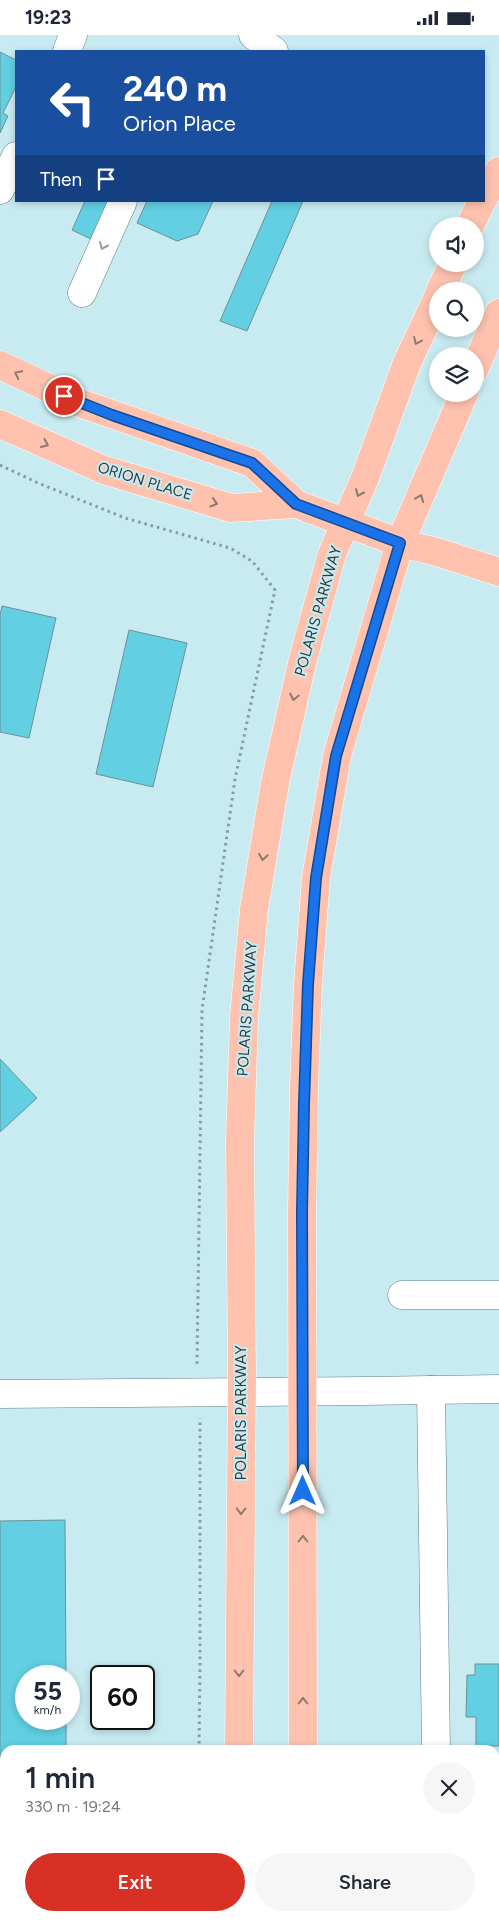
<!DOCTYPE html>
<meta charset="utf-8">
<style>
:root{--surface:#fff;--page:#f6f6f7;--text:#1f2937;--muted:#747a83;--accent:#d93025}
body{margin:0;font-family:Figtree,sans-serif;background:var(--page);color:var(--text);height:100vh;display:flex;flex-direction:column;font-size:19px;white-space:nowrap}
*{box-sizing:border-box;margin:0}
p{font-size:16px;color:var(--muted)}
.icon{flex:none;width:28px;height:28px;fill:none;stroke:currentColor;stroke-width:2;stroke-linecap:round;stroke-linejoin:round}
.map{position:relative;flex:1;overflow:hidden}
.sheet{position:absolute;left:0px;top:1710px;width:500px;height:176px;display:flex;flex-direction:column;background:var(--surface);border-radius:15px 15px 0 0;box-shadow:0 2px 8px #0003}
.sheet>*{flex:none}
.hud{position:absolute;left:15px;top:15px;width:470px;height:152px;border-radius:0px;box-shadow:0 2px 8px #0003;background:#1a4fa0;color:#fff;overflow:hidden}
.buttons{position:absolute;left:429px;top:182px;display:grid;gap:10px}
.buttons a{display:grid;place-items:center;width:55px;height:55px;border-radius:50%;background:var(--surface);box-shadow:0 2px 8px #0003;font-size:25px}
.speed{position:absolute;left:15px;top:1630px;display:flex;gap:10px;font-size:25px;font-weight:700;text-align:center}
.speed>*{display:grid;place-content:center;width:65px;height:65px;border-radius:50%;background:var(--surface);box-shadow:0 2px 8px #0003;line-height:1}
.speed small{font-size:12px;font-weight:400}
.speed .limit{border:2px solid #111;border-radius:8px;background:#fff;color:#111}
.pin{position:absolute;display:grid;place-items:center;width:42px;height:42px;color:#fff;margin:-21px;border:2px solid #fff;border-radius:50%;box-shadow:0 1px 5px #0007}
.me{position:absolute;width:55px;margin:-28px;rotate:0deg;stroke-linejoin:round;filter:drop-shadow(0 0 4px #0008)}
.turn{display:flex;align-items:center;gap:18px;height:105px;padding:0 25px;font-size:22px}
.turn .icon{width:65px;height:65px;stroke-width:2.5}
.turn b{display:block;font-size:35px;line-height:42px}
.then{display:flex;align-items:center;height:48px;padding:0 25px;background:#0003;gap:10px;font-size:19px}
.round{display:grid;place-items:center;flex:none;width:52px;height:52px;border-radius:26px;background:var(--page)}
.head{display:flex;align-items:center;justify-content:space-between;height:85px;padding:0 25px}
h1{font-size:30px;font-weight:600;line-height:38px}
.action{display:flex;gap:10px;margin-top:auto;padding:10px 25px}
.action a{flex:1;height:58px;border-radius:30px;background:var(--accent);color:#fff;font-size:20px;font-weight:600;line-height:58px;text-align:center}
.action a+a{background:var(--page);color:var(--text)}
.status{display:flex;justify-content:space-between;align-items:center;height:35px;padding:0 25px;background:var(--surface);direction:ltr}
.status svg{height:14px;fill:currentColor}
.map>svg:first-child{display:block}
.building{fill:#62cfe3;stroke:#6f9096}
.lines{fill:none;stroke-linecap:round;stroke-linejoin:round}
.minor-casing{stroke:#5f7e85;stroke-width:29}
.major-casing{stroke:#fff;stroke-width:29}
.path{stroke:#849da2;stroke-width:3;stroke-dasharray:2.5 4;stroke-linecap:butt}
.minor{stroke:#fff;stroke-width:28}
.major{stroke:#fec2af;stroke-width:28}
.oneway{stroke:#979e9f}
.oneway2{stroke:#8c7971}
.route-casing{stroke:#114b97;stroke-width:12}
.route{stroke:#1a73e8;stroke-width:9}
.labels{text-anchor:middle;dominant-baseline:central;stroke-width:4;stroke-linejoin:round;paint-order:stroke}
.street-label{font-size:15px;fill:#2f3d3f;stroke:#c8ebf2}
</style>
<div class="status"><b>19:23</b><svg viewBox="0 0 49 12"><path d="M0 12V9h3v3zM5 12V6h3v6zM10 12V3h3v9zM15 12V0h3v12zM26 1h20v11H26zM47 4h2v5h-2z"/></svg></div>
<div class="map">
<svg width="499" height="1886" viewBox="0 0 499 1886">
<rect width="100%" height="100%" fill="#c8ebf2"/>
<g class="building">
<polygon points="0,17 16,25 16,52 3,78 8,81 0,98"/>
<polygon points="85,166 114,166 95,206 72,195"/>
<polygon points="147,166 213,166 198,199 177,206 137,188"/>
<polygon points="272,166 303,166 247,296 220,286"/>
<polygon points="2,571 56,583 29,703 0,697 0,580"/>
<polygon points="129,595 187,608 153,752 96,739"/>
<polygon points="0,1024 37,1063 0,1097"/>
<polygon points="65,1485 66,1641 26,1641 26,1684 66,1684 66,1715 5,1715 5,1824 0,1824 0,1486"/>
<polygon points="475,1629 499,1629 499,1711 476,1711 476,1682 466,1682 467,1640 475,1640"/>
<polygon points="495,1855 499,1855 499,1886 469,1886 469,1881 495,1881"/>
</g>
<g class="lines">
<defs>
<g id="minor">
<polyline points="253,0 274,16"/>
<polyline points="67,16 73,0"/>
<polyline points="0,155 16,121"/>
<polyline points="82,258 123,166"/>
<polyline points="402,1260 499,1260"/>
<polyline points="431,1355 436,1715"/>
<polyline points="0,1359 363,1356 499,1354"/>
<polyline points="495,1753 499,1753"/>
</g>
<g id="major">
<polyline points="484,163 499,136"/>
<polyline points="470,191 482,166"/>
<polyline points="440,256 453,229"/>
<polyline points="0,330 80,368 252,428 296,469 400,508 437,517 499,537"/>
<polyline points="475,333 499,278"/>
<polyline points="0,389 104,435 231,473 296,469"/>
<polyline points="239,1715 242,1340 240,1107 244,982 254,874 275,748 303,624 332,519 365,443 407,328 438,262"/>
<polyline points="303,1715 302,1177 304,1051 308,949 316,843 337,721 400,508 464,359"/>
<polyline points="235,1886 236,1881"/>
<polyline points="299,1886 299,1881"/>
</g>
</defs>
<use href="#minor" class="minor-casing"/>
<use href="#major" class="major-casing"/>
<g class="path">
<polyline points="0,430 38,448 125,483 230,513 252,526 275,555 235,744 202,975 197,1330"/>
<polyline points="199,1715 200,1632 200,1383"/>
<polyline points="193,1886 194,1881"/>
</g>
<use href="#minor" class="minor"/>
<use href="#major" class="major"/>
</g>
<defs><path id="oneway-chevron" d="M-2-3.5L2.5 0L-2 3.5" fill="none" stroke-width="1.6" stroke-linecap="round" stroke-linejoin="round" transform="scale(1.25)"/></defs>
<use class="oneway" href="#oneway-chevron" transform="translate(103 211) rotate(114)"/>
<g class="oneway2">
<use href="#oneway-chevron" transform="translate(417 306) rotate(115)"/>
<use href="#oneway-chevron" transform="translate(18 339) rotate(-154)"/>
<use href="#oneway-chevron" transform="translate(45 409) rotate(24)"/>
<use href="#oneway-chevron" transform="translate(359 458) rotate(114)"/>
<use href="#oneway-chevron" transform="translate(420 463) rotate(-67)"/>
<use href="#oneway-chevron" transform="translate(214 468) rotate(17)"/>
<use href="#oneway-chevron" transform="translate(294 662) rotate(102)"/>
<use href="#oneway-chevron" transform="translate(263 822) rotate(100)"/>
<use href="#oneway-chevron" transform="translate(241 1476) rotate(91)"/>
<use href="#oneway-chevron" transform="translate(303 1504) rotate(-90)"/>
<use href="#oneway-chevron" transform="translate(239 1638) rotate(90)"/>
<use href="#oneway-chevron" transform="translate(303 1666) rotate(-90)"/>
</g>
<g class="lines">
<defs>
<polyline id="route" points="64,361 112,380 252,428 296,469 400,508 336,721 316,843 308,949 304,1069 302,1177 303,1456"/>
</defs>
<use href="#route" class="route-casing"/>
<use href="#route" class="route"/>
</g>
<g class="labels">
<g class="street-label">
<text transform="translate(145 446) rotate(17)">ORION PLACE</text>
<text transform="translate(318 576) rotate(-74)">POLARIS PARKWAY</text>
<text transform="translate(247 974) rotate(-86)">POLARIS PARKWAY</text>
<text transform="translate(241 1378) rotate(-90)">POLARIS PARKWAY</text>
</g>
</g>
</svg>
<div class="buttons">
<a><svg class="icon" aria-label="sound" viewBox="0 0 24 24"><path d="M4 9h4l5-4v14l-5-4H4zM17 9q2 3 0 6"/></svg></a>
<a><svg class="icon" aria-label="search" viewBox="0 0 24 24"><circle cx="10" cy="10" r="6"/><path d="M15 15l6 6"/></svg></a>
<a><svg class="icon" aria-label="layers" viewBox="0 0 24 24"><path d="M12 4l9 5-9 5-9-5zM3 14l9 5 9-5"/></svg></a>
</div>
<div class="speed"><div>55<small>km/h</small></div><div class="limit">60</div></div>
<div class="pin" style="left:64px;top:361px;background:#d93025"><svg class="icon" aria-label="arrive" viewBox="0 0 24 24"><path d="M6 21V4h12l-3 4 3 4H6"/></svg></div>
<svg class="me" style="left:303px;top:1456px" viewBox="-20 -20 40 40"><path d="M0-17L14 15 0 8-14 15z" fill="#1a73e8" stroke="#fff" stroke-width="4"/></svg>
<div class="hud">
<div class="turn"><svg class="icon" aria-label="left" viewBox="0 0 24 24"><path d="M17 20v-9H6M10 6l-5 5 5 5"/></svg><div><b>240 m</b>Orion Place</div></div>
<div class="then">Then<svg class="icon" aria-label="arrive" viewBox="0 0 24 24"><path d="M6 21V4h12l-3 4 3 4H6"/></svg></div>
</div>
<section class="sheet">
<div class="head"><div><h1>1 min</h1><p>330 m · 19:24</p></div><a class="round"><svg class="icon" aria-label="close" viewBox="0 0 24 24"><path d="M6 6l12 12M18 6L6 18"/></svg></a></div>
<div class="action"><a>Exit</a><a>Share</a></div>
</section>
</div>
